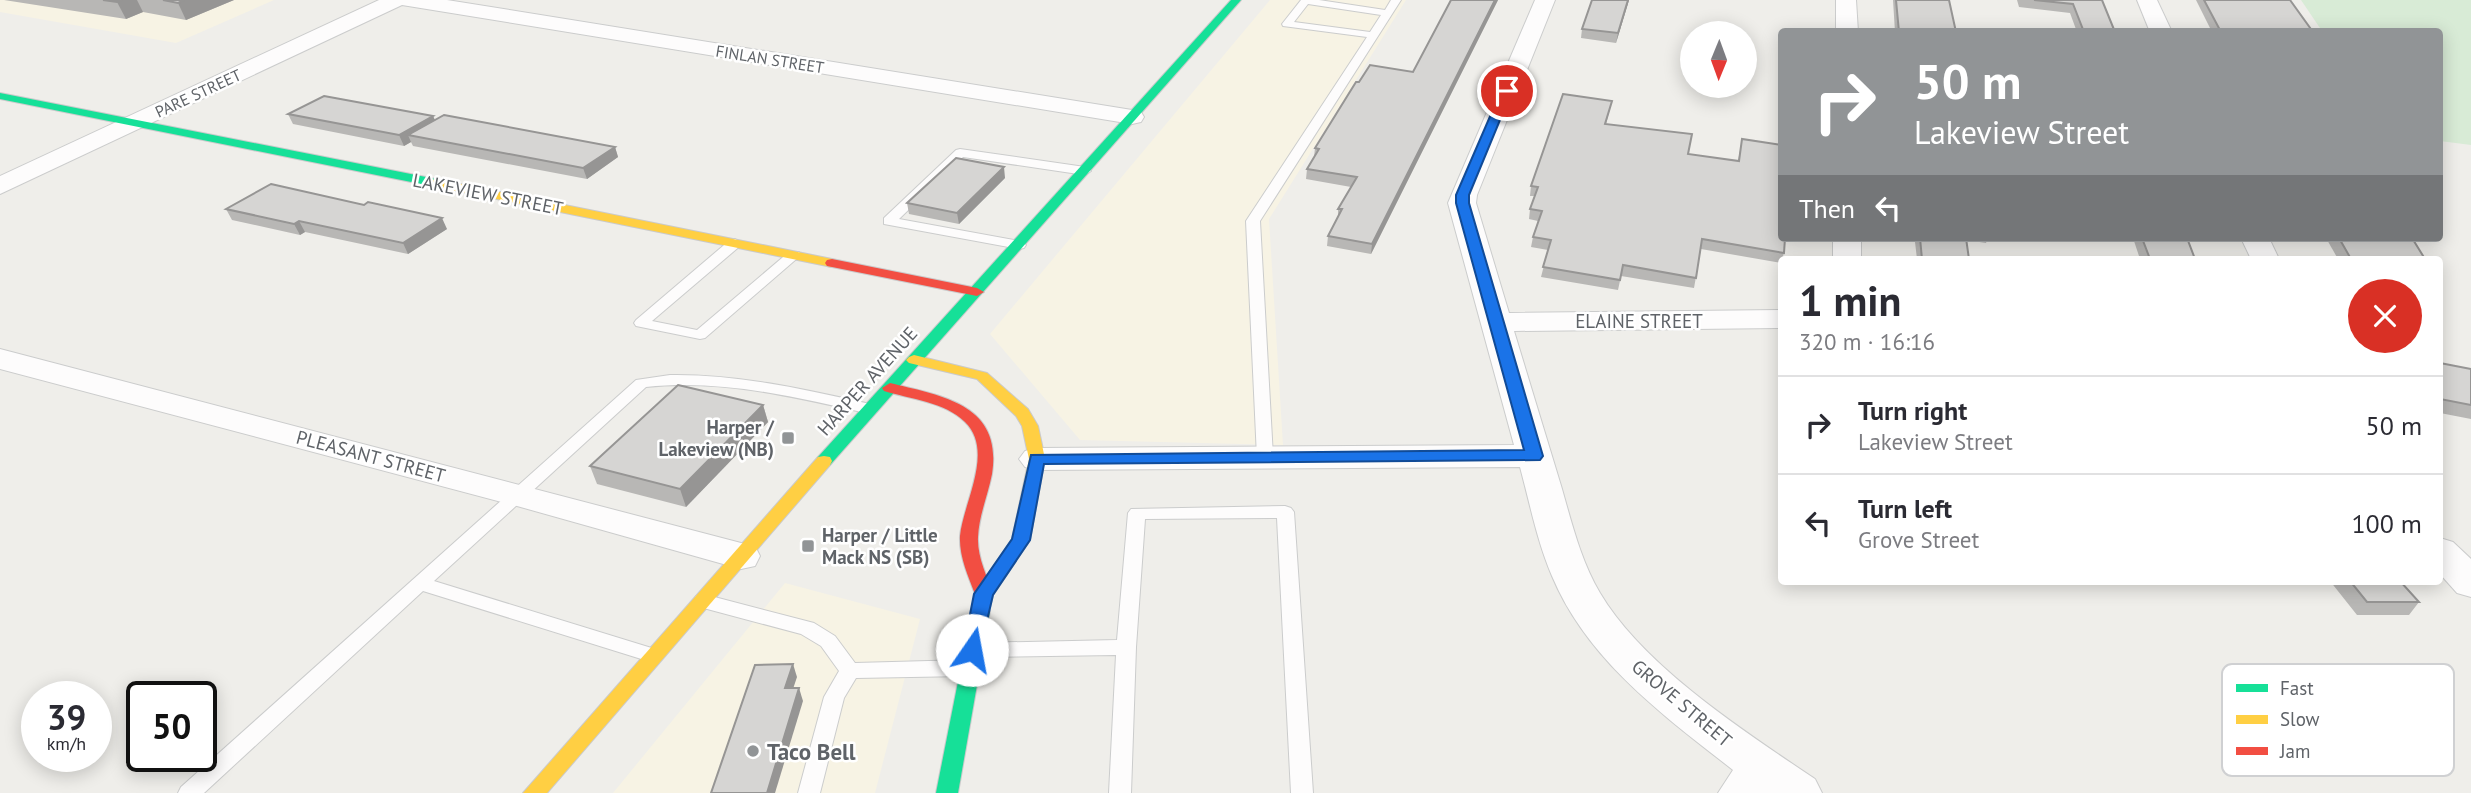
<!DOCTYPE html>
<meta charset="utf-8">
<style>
:root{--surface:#fff;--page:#f2f2f3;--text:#2b2b33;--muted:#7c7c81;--line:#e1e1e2}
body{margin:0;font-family:"PT Sans",sans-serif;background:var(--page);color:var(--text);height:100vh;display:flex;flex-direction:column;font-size:26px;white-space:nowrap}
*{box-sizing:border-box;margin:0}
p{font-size:23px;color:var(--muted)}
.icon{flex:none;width:38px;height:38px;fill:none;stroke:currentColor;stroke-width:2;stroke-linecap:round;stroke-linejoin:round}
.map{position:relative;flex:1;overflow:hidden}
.drawer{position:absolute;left:1778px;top:256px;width:665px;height:329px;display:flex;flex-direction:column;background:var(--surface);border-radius:7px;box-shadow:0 4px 18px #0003}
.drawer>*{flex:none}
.hud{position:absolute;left:1778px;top:28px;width:665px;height:214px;border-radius:7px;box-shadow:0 4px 18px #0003;background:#919496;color:#fff;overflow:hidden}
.needle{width:46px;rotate:181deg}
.fabs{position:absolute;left:1680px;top:21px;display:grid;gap:14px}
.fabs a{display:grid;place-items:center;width:77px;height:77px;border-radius:50%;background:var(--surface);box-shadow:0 4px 18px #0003;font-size:35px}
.speed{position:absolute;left:21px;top:681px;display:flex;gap:14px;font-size:35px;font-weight:700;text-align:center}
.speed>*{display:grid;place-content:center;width:91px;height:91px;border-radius:50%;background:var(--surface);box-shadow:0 4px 18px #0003;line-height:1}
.speed small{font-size:18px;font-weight:400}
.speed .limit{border:4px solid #111;border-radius:10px;background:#fff;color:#111}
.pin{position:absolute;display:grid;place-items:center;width:60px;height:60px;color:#fff;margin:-30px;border:4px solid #fff;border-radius:50%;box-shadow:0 2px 7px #0007}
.me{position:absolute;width:77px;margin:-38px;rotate:12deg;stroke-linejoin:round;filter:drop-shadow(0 0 5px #0008)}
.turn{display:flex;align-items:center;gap:24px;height:147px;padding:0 21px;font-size:32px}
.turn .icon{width:91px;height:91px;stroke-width:2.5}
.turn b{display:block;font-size:49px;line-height:60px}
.then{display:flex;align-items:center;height:66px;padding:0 21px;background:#0003;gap:14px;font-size:26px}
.round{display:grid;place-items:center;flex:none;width:74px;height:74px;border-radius:37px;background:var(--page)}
.headline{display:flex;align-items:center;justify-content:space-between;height:119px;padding:0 21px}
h1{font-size:42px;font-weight:700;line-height:52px}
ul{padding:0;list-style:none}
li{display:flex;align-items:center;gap:21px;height:98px;padding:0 21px;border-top:2px solid var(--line)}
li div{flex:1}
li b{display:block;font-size:26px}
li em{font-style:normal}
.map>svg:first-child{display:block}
.commercial{fill:#f7f3e4}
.green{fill:#d8ebd6}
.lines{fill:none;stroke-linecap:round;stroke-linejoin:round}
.lane-casing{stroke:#cbcccc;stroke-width:2}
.street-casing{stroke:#cbcccc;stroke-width:2}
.fast-casing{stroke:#cacacb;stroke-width:2}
.slow-casing{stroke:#cacacb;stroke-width:2}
.jam-casing{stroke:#cacacb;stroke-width:2}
.lane{fill:#fdfcfc;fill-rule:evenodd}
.street{fill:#fdfcfc;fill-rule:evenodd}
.fast{fill:#16e098;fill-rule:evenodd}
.slow{fill:#ffcf43;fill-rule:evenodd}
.jam{fill:#f24e42;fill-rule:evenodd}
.wall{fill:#b8b7b5}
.shaded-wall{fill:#969594}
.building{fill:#d6d5d3;stroke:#969594;stroke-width:2}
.route{fill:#1a73e8;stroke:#114b97;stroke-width:2}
.poi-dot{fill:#919496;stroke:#fff;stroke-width:2.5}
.labels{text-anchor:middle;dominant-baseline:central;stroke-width:5;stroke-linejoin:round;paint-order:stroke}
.far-street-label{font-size:16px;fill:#5f6368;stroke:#fff}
.street-label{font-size:19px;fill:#5f6368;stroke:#fff}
.poi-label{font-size:19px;font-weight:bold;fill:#5f6368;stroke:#fff;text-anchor:end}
.near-poi-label{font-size:23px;font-weight:bold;fill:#5f6368;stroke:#fff;text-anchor:start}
.key{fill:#fff;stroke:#cfd0d2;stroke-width:2}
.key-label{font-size:19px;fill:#5f6368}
</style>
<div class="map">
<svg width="2471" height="793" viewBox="0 0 2471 793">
<rect width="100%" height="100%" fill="#efeeea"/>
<g class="commercial">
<polygon points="0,0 274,0 176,43 0,12"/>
<polygon points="1270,0 1406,0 1269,219 1283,445 1080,440 990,334"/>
<polygon points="785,583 920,619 875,793 613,793"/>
</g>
<polygon class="green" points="2301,0 2471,0 2471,145 2440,141 2440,32 2322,31"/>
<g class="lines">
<defs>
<g id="lane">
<path d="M1301,0h18l66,10 6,-10h10l-141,221 13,236 -8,5 -8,-5 -11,-236 121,-184 -84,-11 -1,-2zM1308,4l73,11 -11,17 -76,-10z"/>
<polygon points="960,149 1085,167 1091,171 1085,175 963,157 899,219 1019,241 1026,245 1024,248 1019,249 884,224 884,218 956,150"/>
<polygon points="735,239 742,243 740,246 652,321 697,330 789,252 799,252 801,255 705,338 700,339 636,326 634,323 636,320 730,240"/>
<path d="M670,375c68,-1 133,14 200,29l8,5 -8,5c-74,-17 -148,-35 -224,-27l-212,194 224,69 3,5 -3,5 -7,2 -228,-71 -219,202h-26l3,-6 455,-407z"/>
<polygon points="1285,506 1291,508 1294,512 1313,793 1291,793 1277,518 1145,519 1136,647 1131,793 1109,793 1116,655 977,657 970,655 967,650 970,645 977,643 1117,640 1128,513 1131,509"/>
<polygon points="703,594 814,623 835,636 855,663 966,660 973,663 976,668 973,673 966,676 856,678 844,698 820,793 798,793 824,697 839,671 821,646 801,634 696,606 694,601 696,596"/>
</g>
<g id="street">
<polygon points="379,0 447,0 1132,110 1141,112 1144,117 1141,122 1132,124 402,5 0,194 0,176"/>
<path d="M1535,0h20l-78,195 -1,8 33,110 273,-3v18l-268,3c16,53 32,105 48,158 10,35 19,72 38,104 43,73 145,139 215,186l7,14h-104l15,-23c-70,-55 -146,-110 -181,-194 -15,-35 -22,-72 -32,-109l-483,3 -12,-3 -6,-8 6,-8 12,-3 477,-3 -66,-242z"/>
<polygon points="1836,0 1856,0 1858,32 1836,32"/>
<polygon points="2137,0 2157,0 2172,32 2150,32"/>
<rect x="1833" y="238" width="28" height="21"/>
<polygon points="2241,238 2269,238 2279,259 2251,259"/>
<polygon points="0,349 741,543 755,546 760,556 755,566 741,569 517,506 0,369"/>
<polygon points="2440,538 2453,542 2471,559 2471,597 2457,593 2440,574"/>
</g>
<g id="fast">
<polygon points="1231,0 1241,0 830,465 818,465 816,461 818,457"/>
<polygon points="0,93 436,179 442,183 436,187 0,99"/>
<polygon points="981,604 988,606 990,611 958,793 936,793 972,611 974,606"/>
</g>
<g id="slow">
<polygon points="436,179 832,259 839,263 832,267 432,186 432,180"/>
<polygon points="914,355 987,373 1028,409 1038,426 1045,459 1030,540 993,595 988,616 981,618 974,616 972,611 975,594 1012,539 1029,459 1022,426 1016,416 977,379 909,363 906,360 909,357"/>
<polygon points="824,456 830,457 832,461 830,465 547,793 523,793 818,457"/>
</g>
<g id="jam">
<polygon points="832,259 977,288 984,292 977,296 827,266 825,263 827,260"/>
<path d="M890,383c52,13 113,21 102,91 -4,21 -13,41 -14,63 -1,20 9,39 15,57l-2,5 -7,2 -7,-2 -2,-5c-7,-18 -16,-38 -15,-58 3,-33 35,-85 5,-114 -20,-20 -55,-23 -81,-31l-2,-3z"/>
</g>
</defs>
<use href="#lane" class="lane-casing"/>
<use href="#street" class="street-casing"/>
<use href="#fast" class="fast-casing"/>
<use href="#slow" class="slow-casing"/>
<use href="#jam" class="jam-casing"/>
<use href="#lane" class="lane"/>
<use href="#street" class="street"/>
<use href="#fast" class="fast"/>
<use href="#slow" class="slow"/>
<use href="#jam" class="jam"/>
</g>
<g class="wall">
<polygon points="4,0 234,0 186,20 143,12 126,19"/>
<polygon points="1451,0 1498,0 1371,254 1327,246 1328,236 1338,217 1338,209 1351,187 1306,179 1307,169 1314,157 1315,148 1359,82 1413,72"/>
<polygon points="1629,0 1616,43 1581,38 1582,29"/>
<polygon points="1893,0 1949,0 1956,32 1895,32"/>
<polygon points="2017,0 2102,0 2115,32 2077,32 2070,13 2019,7"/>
<polygon points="2196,0 2290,0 2313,32 2212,32"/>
<polygon points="1612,101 1606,124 1688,154 1738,161 1742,139 1784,253 1781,263 1701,249 1694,288 1621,276 1618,290 1541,277 1548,250 1531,247 1533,237 1538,221 1529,219 1530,209 1535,196 1530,196 1531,186"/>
<polygon points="288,114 433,116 435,120 615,147 618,157 587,179 413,146 411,142 404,146 293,124"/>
<polygon points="1005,178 959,224 909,214 907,203"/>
<polygon points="226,209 447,229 408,254 305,232 300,235 232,220"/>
<polygon points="1916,238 1988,238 1986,243 1966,240 1969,259 1917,259 1915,242"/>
<polygon points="2133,238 2187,238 2195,259 2140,259"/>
<polygon points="2326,238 2412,238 2425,259 2338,259"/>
<polygon points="2440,363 2471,369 2471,419 2440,413"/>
<polygon points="763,405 768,422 686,507 597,484 590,466"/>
<polygon points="2330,581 2404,581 2402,583 2419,602 2409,615 2357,615"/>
</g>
<g class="shaded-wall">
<polygon points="122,0 137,0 143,12 126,19 117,2"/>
<polygon points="184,0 234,0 186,20 178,3"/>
<polygon points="1495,0 1498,0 1371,254 1372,244"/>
<polygon points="1628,0 1629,0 1616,43 1618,33"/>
<polygon points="433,116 438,127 408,135 411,142 404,146 399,135"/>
<polygon points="615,147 618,157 587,179 583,168"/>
<polygon points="1004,167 1005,178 959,224 957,213"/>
<polygon points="442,218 447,229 408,254 403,243"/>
<polygon points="299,221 305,232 300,235 294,224"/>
<polygon points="763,405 768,422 686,507 680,489"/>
<polygon points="793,664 797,677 789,701 785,688"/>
<polygon points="799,688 803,701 775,793 767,793"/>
</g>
<g class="building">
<polygon points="103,0 122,0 117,2"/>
<polygon points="163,0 184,0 178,3"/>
<polygon points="1451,0 1495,0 1372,244 1328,236 1342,209 1338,209 1357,177 1307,169 1319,149 1315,148 1356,82 1359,82 1370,65 1413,72"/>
<polygon points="1592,0 1628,0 1618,33 1582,29"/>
<polygon points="1896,0 1949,0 1956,32 1899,32"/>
<polygon points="2034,0 2102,0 2115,32 2084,32 2073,4"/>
<polygon points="2204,0 2290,0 2313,32 2221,32"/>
<polygon points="1563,94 1612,101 1605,124 1692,134 1688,154 1739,161 1742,139 1782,145 1782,238 1785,238 1784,253 1702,239 1696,278 1623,265 1620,280 1543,267 1551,240 1533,237 1542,211 1530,209 1538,187 1531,186"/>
<polygon points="324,96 433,116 399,135 288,114"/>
<polygon points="444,115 615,147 583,168 408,135"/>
<polygon points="956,158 1004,167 957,213 907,203"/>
<polygon points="271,184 364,205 368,202 442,218 403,243 299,221 294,224 226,209"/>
<polygon points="1920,238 1966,238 1969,259 1922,259"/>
<polygon points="2142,238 2187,238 2195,259 2150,259"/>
<polygon points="2339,238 2412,238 2425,259 2351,259"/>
<polygon points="2440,363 2471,369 2471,405 2440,399"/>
<polygon points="678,385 763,405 680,489 590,466"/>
<polygon points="2350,581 2400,581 2419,602 2367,602"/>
<polygon points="793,664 785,688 799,688 767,793 711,793 755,665"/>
</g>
<polygon class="route" points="1507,88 1512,91 1469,195 1469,203 1543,456 1540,460 1044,464 1030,540 993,595 979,655 972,658 966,655 963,650 974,594 1012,539 1031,455 1524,450 1456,203 1456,195 1501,91"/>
<g class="poi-dot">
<rect x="781" y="431" width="14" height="14" rx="3.5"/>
<rect x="801" y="539" width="14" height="14" rx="3.5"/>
<circle cx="753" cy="751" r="7"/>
</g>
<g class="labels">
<g class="far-street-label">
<text transform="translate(770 59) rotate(9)">FINLAN STREET</text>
<text transform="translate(198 93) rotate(-25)">PARE STREET</text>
</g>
<g class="street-label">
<text transform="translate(488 194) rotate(11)">LAKEVIEW STREET</text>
<text x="1639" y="321">ELAINE STREET</text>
<text transform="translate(867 381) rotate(-48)">HARPER AVENUE</text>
<text transform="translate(371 456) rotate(15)">PLEASANT STREET</text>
<text transform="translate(1682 703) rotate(40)">GROVE STREET</text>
</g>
<g class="poi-label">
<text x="774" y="427">Harper /<tspan x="774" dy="22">Lakeview (NB)</tspan></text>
<text x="822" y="535" text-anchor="start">Harper / Little<tspan x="822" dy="22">Mack NS (SB)</tspan></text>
</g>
<g class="near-poi-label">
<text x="767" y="751">Taco Bell</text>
</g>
</g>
<rect x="2222" y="664" width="232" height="112" rx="10" class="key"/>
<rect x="2236" y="684" width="32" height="8" fill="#16e098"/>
<rect x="2236" y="715" width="32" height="9" fill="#ffcf43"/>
<rect x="2236" y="747" width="32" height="8" fill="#f24e42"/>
<g class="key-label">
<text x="2280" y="695">Fast</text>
<text x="2280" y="726">Slow</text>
<text x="2280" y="758">Jam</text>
</g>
</svg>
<div class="fabs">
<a><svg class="needle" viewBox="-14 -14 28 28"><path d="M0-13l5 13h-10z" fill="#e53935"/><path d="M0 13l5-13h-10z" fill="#7c7c81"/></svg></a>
</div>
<div class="speed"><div>39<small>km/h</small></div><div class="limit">50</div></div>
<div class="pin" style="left:1507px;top:91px;background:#d93025"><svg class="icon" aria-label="arrive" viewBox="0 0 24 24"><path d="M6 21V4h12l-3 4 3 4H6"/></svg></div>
<svg class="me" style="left:972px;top:650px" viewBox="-20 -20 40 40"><circle r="19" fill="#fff"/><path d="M0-13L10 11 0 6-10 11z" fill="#1a73e8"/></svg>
<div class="hud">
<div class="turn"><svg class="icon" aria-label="right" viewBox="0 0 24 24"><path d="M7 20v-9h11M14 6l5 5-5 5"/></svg><div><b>50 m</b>Lakeview Street</div></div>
<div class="then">Then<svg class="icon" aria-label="left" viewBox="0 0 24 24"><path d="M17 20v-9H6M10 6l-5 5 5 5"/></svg></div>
</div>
<section class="drawer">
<div class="headline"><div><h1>1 min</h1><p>320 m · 16:16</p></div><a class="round" style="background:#d93025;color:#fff"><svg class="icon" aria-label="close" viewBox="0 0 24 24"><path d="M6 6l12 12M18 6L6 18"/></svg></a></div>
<ul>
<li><svg class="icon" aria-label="right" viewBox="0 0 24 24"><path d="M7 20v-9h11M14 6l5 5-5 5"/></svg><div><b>Turn right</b><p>Lakeview Street</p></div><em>50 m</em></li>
<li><svg class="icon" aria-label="left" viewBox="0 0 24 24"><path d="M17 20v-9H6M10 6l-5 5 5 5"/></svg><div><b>Turn left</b><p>Grove Street</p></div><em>100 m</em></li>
</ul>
</section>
</div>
